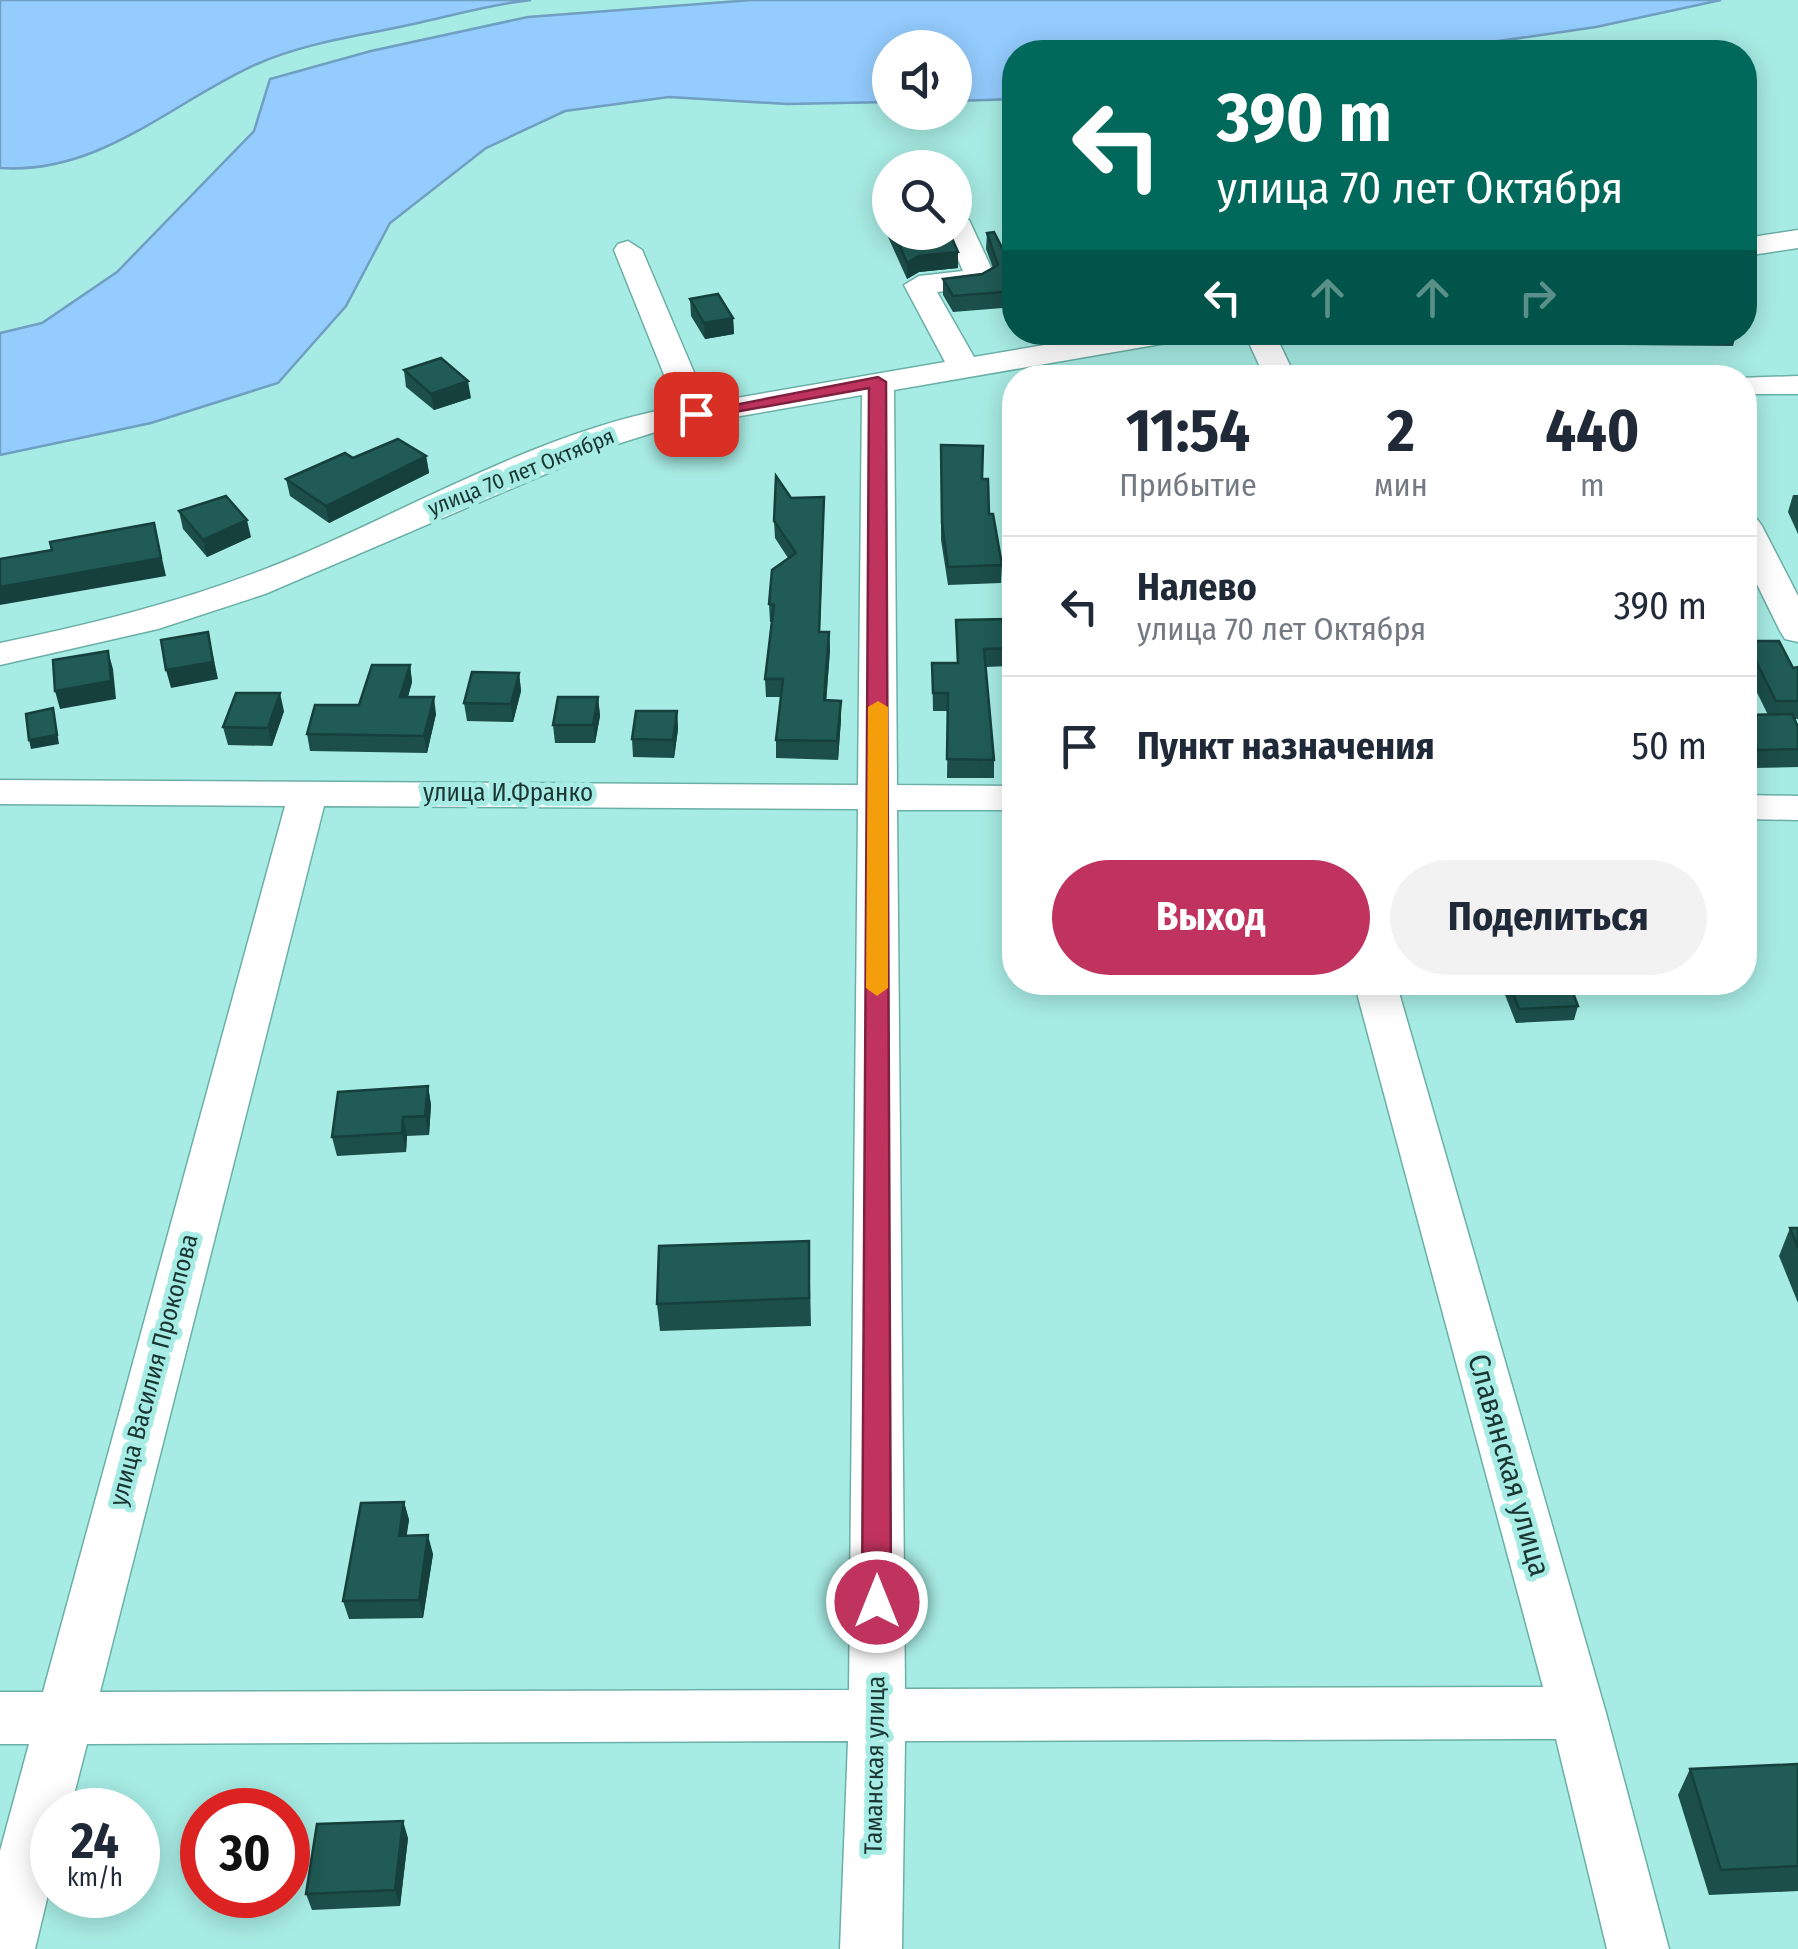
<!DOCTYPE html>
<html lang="ru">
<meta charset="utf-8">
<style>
:root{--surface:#fff;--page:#f2f2f3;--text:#1f2937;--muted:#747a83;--line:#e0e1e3;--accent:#c1335f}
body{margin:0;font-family:"Fira Sans Condensed",sans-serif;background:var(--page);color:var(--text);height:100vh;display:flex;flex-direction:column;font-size:38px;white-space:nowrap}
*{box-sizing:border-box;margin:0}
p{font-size:32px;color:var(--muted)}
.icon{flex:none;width:55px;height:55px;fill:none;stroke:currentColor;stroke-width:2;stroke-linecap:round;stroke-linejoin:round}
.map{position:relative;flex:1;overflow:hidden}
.side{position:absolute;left:1002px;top:365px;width:755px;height:630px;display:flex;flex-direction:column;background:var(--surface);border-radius:40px;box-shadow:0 5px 25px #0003}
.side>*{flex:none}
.hud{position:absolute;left:1002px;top:40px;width:755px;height:305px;border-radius:40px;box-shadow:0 5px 25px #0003;background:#00695c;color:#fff;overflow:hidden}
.buttons{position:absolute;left:872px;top:30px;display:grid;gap:20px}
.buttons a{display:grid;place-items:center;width:100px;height:100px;border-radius:50%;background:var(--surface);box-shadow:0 5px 25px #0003;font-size:50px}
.speed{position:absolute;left:30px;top:1788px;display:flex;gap:20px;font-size:50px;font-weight:700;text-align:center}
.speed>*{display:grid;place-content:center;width:130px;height:130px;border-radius:50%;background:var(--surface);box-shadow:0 5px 25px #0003;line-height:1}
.speed small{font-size:25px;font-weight:400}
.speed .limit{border:15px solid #d22;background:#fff;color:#111}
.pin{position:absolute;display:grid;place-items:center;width:85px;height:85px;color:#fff;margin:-42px;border-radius:20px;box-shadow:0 5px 15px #0006}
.me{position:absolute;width:110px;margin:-55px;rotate:0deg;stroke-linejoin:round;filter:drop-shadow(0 0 8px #0008)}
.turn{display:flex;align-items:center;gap:35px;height:210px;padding:0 50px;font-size:45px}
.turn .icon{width:130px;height:130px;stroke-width:2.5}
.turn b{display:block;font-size:70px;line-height:85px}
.lanes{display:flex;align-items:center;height:95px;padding:0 50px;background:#0003;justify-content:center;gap:50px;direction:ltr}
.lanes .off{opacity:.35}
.eta{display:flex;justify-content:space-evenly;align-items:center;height:170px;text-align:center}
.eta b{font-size:60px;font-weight:700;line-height:70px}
.cta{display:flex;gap:20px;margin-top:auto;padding:20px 50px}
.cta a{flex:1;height:115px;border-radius:60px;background:var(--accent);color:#fff;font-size:40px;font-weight:700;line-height:115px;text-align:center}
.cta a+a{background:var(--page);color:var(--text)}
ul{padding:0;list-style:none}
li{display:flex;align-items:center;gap:30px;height:140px;padding:0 50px;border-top:2px solid var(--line)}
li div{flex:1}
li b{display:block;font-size:38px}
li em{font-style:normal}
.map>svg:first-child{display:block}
.water{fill:#94ccfe;stroke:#6f9fc1;stroke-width:2.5}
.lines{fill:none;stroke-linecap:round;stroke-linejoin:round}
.minor-casing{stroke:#6bb0a8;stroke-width:3}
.minor{fill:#fff;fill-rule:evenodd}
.wall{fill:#1c4e4a}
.shaded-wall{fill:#16403c}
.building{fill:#205b56;stroke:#16403c;stroke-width:2.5}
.route{fill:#c1335f;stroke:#7d213e;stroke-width:2.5}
.slow{fill:#f59e0b}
.labels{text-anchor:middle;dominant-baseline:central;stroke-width:10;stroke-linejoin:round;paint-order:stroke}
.far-street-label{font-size:22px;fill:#193633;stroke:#a7ece4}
.street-label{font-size:25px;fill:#193633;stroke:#a7ece4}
.near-street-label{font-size:30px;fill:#193633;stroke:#a7ece4}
</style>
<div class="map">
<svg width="1798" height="1949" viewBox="0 0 1798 1949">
<rect width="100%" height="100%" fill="#a7ece4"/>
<g class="water">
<path d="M0,0h531c-37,4 -69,13 -105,21 -56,14 -115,19 -169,43 -85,38 -157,111 -257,104z"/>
<polygon points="752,0 1721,0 1596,27 1423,52 1015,52 1015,99 955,101 955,48 890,48 890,102 787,104 669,97 565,111 486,148 390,223 346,306 278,383 151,423 0,455 0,333 42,323 117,272 254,131 270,79 371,51 528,17"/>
</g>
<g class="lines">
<defs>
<g id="minor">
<path d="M955,212l14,8 27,58 -15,9 -44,5 37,65 147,-25h72l-15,9 -284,49 3,395 118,1v24h-118l8,879 638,-2 -189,-705h42l210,731 63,236h-62l-51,-210 -651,2 -3,208h-62l8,-208 -761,3 -17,66h-18v68l-17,71h-35v-98l29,-107h-29v-52h43l242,-886 -285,-2v-24l858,5 4,-390 -197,34 -54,17 -346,148 -107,35 -158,36v-22c104,-21 203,-47 300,-88 122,-52 246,-125 377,-148l-63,-157 4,-6 10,-3 14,9 65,153 238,-41 -41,-77 15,-9 44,-5 -17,-39h9zM324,806l534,3 -9,881 -749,2z"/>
<polygon points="1798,230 1798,248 1745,256 1745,238"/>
<polygon points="1244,332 1274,332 1296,378 1265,378"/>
<polygon points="1798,376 1798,394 1745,394 1745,378 1738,378"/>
<polygon points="1745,516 1757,519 1762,526 1798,596 1798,642 1785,639 1780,631 1745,560"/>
<polygon points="1745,795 1798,796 1798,820 1745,819"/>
</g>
</defs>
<use href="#minor" class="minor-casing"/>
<use href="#minor" class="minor"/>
</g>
<g class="wall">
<polygon points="884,212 890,212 890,232 929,232 932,238 958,252 958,268 919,272 907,279 884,228"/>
<polygon points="987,233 1015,273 1015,307 953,312 943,295 943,279 982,274 993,268 986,249"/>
<polygon points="690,299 733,318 734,334 705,339 691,316"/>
<polygon points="1608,332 1737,332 1733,346 1622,345"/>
<polygon points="404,370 471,398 434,410 406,387"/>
<polygon points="941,445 982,479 1002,565 1001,583 948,585 941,540"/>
<polygon points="426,456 429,473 329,523 290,496 286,479 353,458"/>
<polygon points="1793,495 1798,495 1798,534 1788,512"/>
<polygon points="824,497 820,632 829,632 830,650 826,700 841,719 838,760 776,758 776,740 781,697 766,697 765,679 771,622 770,622 769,604 788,558 775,538 774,521 791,498"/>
<polygon points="179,511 251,537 207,557 183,529"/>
<polygon points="956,620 1010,648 1009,666 986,667 994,760 994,778 947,778 948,711 933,711 932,663 957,663"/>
<polygon points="1745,636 1748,641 1793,668 1798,667 1798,719 1794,719 1798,727 1798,767 1752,768 1745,754 1745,715 1768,715 1745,668"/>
<polygon points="410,665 412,682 408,697 436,714 427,753 310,751 307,734 359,705"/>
<polygon points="519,673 521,691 513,722 467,721 464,703"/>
<polygon points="598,697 600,716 595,743 555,743 553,725"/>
<polygon points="284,711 272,746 228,745 223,727"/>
<polygon points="677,711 678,729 674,758 633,757 632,739"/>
<polygon points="1500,982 1569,982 1578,1006 1574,1020 1516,1023"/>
<polygon points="428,1086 431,1105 429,1135 407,1136 406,1152 337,1156 332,1137"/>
<polygon points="1790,1228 1798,1228 1798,1303 1779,1256"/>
<polygon points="809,1241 811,1326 660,1331 657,1304"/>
<polygon points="404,1502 409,1520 406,1536 433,1554 423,1618 349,1619 343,1601"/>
<polygon points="1798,1764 1798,1891 1709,1895 1678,1795 1690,1769"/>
<polygon points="408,1838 400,1906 312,1910 306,1894"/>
</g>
<g class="shaded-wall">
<polygon points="958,252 958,268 919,272 907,279 907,263 919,256"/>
<polygon points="733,318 734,334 705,339 704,323"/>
<polygon points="468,381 471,398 434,410 431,394"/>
<polygon points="426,456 429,473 329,523 326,506"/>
<polygon points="824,497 824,515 819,650 819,632"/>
<polygon points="247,520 251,537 207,557 203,540"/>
<polygon points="154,523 166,576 0,605 0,587"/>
<polygon points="208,632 218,679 171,688 166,670"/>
<polygon points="829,632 830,650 825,718 824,700"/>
<polygon points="108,651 113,669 116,699 60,709 55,691"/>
<polygon points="410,665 412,682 403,714 400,697"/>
<polygon points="519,673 521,691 513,722 511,704"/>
<polygon points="280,693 284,711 272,746 268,728"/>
<polygon points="434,697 436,714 427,753 424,736"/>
<polygon points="598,697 600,716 595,743 593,725"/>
<polygon points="841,701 841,719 838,760 837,741"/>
<polygon points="53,708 59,744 31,749 29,740"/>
<polygon points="677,711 678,729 674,758 673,740"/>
<polygon points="428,1086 431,1105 429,1135 425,1116"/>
<polygon points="403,1117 407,1136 406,1152 402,1133"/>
<polygon points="404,1502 409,1520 404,1554 399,1536"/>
<polygon points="428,1535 433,1554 423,1618 419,1600"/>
<polygon points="403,1821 408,1838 400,1906 395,1890"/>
</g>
<g class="building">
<polygon points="884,212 890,212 890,225"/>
<polygon points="894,232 929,232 932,238 951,236 958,252 919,256 907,263"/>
<polygon points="994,232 1015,273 1015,291 953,296 943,279 982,274 998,265 987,233"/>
<polygon points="718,294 733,318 704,323 690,299"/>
<polygon points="441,358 468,381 431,394 404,370"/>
<polygon points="398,439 426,456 326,506 286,479 345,453 353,458"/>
<polygon points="941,445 983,446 982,479 988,479 989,514 993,514 1002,565 948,567 942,523"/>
<polygon points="776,476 791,498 824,497 819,632 829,632 824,700 841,701 837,741 776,740 783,679 765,679 774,605 769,604 772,570 796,553 774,521"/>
<polygon points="226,496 247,520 203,540 179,511"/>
<polygon points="154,523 161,558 0,587 0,559 52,550 50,542"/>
<polygon points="1008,619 1010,648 984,649 994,760 947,759 948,693 933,693 932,663 958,663 956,620"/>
<polygon points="208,632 213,662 166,670 161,640"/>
<polygon points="1746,641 1779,641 1793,668 1798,667 1798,701 1776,701"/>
<polygon points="108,651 111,681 55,691 53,660"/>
<polygon points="372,665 410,665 400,697 434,697 424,736 307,734 315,705 359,705"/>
<polygon points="472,672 519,673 511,704 464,703"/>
<polygon points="236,693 280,693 268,728 223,727"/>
<polygon points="558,697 598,697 593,725 553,725"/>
<polygon points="53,708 57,735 29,740 26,714"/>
<polygon points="636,711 677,711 673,740 632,739"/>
<polygon points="1792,714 1798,727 1798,749 1758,750 1745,725 1745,715"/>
<polygon points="1509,982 1569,982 1578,1006 1519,1009"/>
<polygon points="428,1086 425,1116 403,1117 402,1133 332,1137 338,1092"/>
<polygon points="1790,1228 1798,1228 1798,1248"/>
<polygon points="809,1241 809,1298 657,1304 659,1246"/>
<polygon points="404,1502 399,1536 428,1535 419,1600 343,1601 361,1503"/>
<polygon points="1798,1764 1798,1866 1721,1870 1690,1769"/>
<polygon points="403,1821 395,1890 306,1894 317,1824"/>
</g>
<polygon class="route" points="878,377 886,382 891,1602 887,1612 877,1615 866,1612 862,1602 869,388 696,419 688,414"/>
<polygon class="slow" points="878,701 888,707 888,988 877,996 866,988 868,707"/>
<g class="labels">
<g class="far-street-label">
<text transform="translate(521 472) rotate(-22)">улица 70 лет Октября</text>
</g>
<g class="street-label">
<text x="508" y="793">улица И.Франко</text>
<text transform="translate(154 1370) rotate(-75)">улица Василия Прокопова</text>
<text transform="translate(875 1765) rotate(-89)">Таманская улица</text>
</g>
<g class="near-street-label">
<text transform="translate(1509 1465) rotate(74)">Славянская улица</text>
</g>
</g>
</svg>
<div class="buttons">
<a><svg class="icon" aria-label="sound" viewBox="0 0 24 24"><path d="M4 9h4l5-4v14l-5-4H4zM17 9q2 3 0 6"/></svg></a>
<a><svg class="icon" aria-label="search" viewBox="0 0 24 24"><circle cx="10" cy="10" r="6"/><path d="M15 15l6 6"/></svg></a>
</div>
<div class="speed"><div>24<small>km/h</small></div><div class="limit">30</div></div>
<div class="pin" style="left:696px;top:414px;background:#d93025"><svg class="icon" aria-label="arrive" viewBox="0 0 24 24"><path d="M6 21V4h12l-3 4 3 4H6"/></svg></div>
<svg class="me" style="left:877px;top:1602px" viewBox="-20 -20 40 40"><circle r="17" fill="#c1335f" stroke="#fff" stroke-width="3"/><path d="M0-11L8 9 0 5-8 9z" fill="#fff"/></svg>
<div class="hud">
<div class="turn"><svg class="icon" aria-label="left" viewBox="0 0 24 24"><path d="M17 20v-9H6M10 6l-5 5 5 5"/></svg><div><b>390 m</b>улица 70 лет Октября</div></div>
<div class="lanes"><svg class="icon" aria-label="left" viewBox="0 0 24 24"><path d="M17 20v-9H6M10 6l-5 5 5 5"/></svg><svg class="icon off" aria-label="ahead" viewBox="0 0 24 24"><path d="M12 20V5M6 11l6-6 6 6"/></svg><svg class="icon off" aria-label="ahead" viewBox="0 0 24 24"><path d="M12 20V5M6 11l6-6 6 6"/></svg><svg class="icon off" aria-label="right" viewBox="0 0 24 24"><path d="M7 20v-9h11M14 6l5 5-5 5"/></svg></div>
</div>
<section class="side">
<div class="eta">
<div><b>11:54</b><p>Прибытие</p></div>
<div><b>2</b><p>мин</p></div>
<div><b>440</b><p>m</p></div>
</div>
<ul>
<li><svg class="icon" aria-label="left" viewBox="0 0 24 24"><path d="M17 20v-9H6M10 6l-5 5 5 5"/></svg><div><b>Налево</b><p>улица 70 лет Октября</p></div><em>390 m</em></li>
<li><svg class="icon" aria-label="arrive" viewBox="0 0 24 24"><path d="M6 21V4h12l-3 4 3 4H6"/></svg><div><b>Пункт назначения</b></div><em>50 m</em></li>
</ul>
<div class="cta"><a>Выход</a><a>Поделиться</a></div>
</section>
</div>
